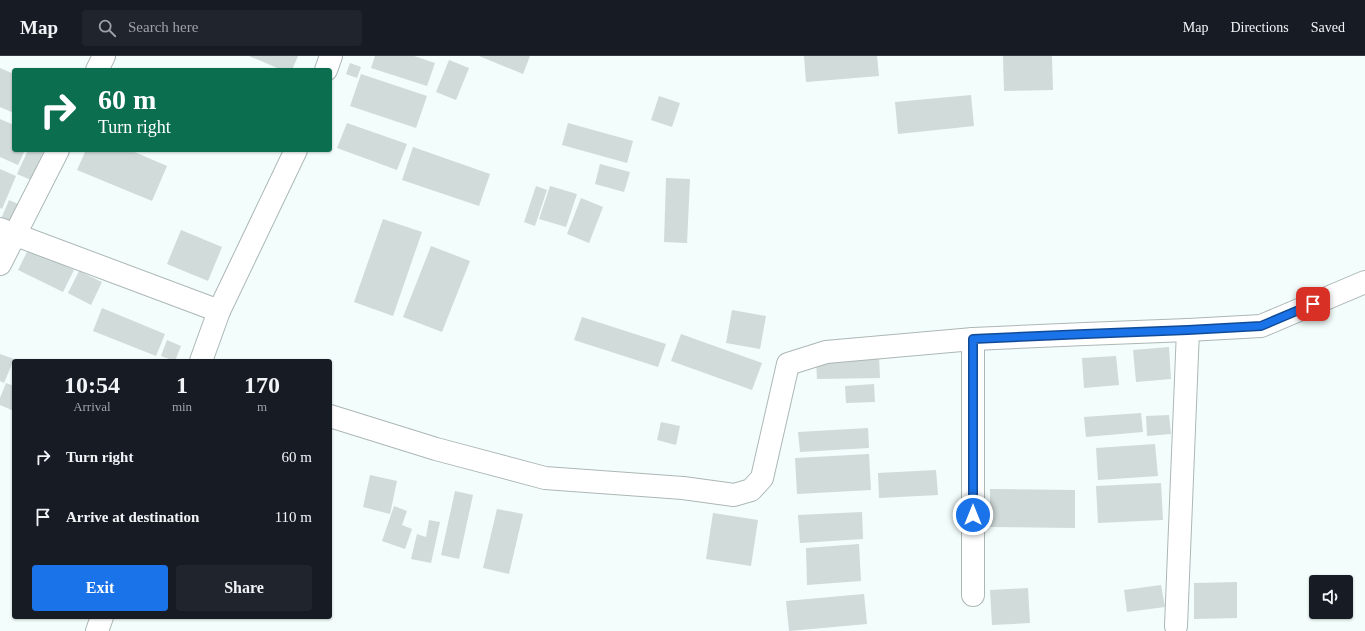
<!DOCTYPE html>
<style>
:root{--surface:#171b24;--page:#20242c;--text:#f1f3f6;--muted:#9ea1a6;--line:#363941;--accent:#1a73e8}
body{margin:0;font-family:Georgia,serif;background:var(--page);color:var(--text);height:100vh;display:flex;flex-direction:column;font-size:15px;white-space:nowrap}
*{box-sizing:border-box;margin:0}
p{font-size:13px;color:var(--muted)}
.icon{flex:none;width:22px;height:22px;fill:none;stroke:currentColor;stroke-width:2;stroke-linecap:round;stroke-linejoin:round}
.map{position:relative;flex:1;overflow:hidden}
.panel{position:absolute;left:12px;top:303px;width:320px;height:260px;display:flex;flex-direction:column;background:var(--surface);border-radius:4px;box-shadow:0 1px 3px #0004}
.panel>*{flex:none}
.banner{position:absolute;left:12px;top:12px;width:320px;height:84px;border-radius:4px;box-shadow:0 1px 3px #0004;background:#0b6e4f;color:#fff;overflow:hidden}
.buttons{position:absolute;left:1309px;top:519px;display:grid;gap:8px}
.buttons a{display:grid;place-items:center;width:44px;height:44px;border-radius:4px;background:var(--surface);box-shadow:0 1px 3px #0004;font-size:20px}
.pin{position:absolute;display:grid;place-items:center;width:34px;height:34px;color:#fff;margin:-17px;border-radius:8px;box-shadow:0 2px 6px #0006}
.me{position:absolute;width:44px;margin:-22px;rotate:0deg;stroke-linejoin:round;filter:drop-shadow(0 0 3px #0008)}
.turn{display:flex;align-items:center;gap:14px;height:84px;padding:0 20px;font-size:18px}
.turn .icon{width:52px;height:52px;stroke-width:2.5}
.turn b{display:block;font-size:28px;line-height:34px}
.eta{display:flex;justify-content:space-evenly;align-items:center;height:68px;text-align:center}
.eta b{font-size:24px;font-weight:700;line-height:28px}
.action{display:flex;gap:8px;margin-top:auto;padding:8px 20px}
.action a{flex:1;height:46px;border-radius:4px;background:var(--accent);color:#fff;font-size:16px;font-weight:700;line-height:46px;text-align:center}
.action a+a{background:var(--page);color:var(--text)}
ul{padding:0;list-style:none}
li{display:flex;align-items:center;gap:12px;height:60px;padding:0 20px}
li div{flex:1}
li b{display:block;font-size:15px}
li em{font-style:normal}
header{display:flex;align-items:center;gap:24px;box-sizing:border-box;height:56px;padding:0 20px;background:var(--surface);border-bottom:1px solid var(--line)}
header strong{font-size:19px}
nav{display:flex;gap:22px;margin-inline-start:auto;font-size:14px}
.search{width:280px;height:36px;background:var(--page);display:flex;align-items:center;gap:10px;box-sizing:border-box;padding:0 14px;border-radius:4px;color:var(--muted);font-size:15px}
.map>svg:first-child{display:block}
.building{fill:#d0dbda}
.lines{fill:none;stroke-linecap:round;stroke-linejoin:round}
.street-casing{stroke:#acb7b6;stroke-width:24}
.street{stroke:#fff;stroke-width:22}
.route-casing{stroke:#114b97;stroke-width:10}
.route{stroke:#1a73e8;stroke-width:7}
</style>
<header>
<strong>Map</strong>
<div class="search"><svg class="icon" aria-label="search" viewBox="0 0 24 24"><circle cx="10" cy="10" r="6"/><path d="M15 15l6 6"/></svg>Search here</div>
<nav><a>Map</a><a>Directions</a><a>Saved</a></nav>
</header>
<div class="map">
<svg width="1365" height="575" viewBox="0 0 1365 575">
<rect width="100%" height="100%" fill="#f2fdfc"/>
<g class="building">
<polygon points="249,0 298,0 292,14 282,14"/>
<polygon points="375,0 414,0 435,7 427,30 371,12"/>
<polygon points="479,0 530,0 523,18"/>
<polygon points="804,0 877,0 879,20 806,26"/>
<polygon points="1003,0 1052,0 1053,34 1004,35"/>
<polygon points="449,4 469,12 456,44 436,36"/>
<polygon points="350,7 361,11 357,22 346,18"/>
<polygon points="0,12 14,18 14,57 0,51"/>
<polygon points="361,18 427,40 416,72 350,50"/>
<polygon points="971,39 974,70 898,78 895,46"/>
<polygon points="659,40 680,47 672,71 651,64"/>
<polygon points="0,63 14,69 14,94 25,94 18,109 0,101"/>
<polygon points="347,67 407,88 397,114 337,92"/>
<polygon points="568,67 633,85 627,107 562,89"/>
<polygon points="413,91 490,118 479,150 402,124"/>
<polygon points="28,94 44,94 31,124 17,118"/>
<polygon points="86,94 130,94 167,110 152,145 77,114"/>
<polygon points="600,108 630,116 624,136 595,128"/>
<polygon points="0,113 16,120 2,153 0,152"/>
<polygon points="666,122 690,123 687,187 664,186"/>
<polygon points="536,130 547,134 535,170 524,166"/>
<polygon points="550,130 577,138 566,171 539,163"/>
<polygon points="581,142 603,151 589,187 567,178"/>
<polygon points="9,144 23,150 15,169 1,163"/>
<polygon points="383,163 422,176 393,260 354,246"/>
<polygon points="181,174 222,191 208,225 167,208"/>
<polygon points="431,190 470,205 442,276 403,261"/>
<polygon points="29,192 74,214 63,236 18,214"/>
<polygon points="79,215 102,226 91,249 68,237"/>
<polygon points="102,252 165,278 156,300 93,275"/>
<polygon points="732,254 766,260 760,293 726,287"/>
<polygon points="582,261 666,288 658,311 574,284"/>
<polygon points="681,278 762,307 752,334 671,305"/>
<polygon points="167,284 181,290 175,305 161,300"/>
<polygon points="1169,291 1171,323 1136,326 1133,294"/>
<polygon points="0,298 14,303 4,327 0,325"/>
<polygon points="1116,300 1119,329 1084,332 1082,302"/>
<polygon points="879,301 880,322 817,323 816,302"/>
<polygon points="6,327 14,330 14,355 0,349 0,342"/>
<polygon points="874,328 875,346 846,347 845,330"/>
<polygon points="1141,357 1143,376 1086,381 1084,361"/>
<polygon points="1169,359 1171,378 1147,380 1146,360"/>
<polygon points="661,366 680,370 676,389 657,384"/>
<polygon points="868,372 869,392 800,396 798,376"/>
<polygon points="1155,388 1158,420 1098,424 1096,392"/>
<polygon points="869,398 871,434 797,438 795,402"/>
<polygon points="936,414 938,439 879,442 878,417"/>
<polygon points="370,419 397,425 390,458 363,451"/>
<polygon points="1161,427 1163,464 1098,467 1096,430"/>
<polygon points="990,433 1075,434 1075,472 990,471"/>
<polygon points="455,435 473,439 459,503 441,499"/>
<polygon points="394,450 407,455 402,469 412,473 405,493 382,485"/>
<polygon points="497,453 523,458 509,518 483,512"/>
<polygon points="862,456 863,483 800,487 798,459"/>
<polygon points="713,457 758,464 751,510 706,503"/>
<polygon points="429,464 440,466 431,507 411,503 417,478 426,481"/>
<polygon points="859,488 861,525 807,529 806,492"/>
<polygon points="1237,526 1237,562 1194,563 1194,527"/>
<polygon points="1161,529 1165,551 1127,556 1124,534"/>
<polygon points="1028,532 1030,567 992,569 990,534"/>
<polygon points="864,538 867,568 789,575 786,545"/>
</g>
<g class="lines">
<defs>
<g id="street">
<polyline points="97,14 104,0"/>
<polyline points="326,14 331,0"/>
<polyline points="0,173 219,255 296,94"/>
<polyline points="0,208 58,94"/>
<polyline points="201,305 219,255"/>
<polyline points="330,360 436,393 545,422 683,432 734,439 751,434 762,422 788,308 826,296 973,283 1085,278 1188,274 1261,270 1365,226"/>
<polyline points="973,539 973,283"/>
<polyline points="1176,570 1188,274"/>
<polyline points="97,575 102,561"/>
</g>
</defs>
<use href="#street" class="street-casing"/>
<use href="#street" class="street"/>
</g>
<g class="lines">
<defs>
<polyline id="route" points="973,459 973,283 1085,278 1188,274 1261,270 1313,248"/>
</defs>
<use href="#route" class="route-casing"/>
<use href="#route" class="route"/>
</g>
</svg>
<div class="buttons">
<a><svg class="icon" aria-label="sound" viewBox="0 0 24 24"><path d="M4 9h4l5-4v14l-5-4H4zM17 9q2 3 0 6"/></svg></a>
</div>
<div class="pin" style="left:1313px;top:248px;background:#d93025"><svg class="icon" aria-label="arrive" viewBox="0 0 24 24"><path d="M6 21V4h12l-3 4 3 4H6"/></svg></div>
<svg class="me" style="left:973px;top:459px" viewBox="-20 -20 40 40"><circle r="17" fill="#1a73e8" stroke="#fff" stroke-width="3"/><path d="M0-11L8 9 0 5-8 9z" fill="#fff"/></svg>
<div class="banner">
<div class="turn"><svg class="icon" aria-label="right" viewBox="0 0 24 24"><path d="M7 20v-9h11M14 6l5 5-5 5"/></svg><div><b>60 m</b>Turn right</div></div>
</div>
<section class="panel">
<div class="eta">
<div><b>10:54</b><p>Arrival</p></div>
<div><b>1</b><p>min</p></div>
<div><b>170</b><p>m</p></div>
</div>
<ul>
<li><svg class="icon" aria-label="right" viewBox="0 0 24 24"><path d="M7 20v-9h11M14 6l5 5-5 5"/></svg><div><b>Turn right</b></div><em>60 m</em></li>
<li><svg class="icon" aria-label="arrive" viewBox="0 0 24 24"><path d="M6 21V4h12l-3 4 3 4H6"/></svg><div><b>Arrive at destination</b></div><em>110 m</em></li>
</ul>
<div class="action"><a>Exit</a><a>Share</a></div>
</section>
</div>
